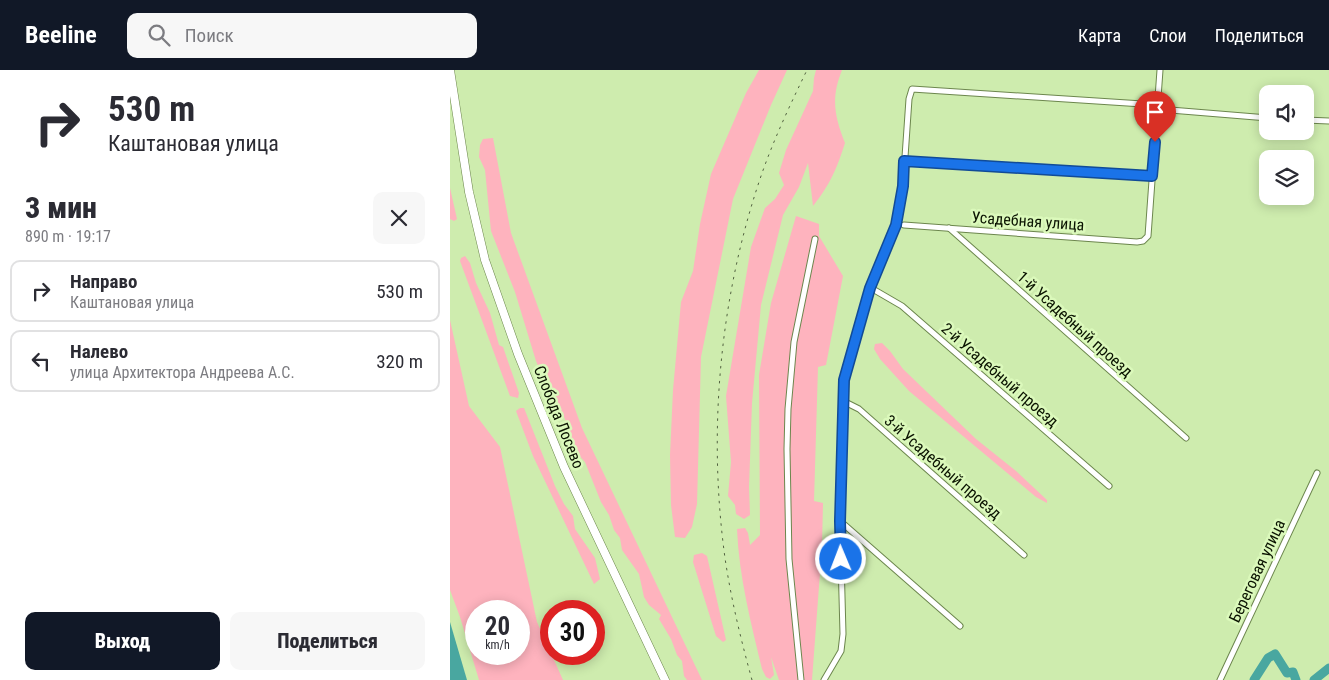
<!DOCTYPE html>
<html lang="ru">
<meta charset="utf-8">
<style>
:root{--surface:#fff;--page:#f7f7f7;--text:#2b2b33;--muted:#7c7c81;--line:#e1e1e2;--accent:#111827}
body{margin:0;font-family:"Roboto Condensed",sans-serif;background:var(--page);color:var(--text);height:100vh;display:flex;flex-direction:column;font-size:19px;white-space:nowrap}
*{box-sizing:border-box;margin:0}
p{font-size:16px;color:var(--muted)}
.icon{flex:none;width:28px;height:28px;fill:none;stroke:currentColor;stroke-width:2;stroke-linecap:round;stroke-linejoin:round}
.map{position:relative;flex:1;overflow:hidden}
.side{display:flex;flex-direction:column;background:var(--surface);width:450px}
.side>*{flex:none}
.banner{background:#fff;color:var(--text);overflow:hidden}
.tools{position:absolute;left:809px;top:15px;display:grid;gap:10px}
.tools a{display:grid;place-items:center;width:55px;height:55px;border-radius:10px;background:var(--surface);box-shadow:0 2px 12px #0003;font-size:25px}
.speed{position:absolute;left:15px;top:530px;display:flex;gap:10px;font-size:25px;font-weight:700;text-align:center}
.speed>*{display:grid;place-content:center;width:65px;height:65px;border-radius:50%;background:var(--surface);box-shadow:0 2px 12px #0003;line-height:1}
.speed small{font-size:12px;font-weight:400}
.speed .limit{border:8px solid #d22;background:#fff;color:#111}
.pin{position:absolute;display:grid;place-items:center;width:42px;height:42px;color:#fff;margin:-51px -21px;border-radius:50% 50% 50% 0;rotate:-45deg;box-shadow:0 0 5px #0007}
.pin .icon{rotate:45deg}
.me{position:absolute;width:55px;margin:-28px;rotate:359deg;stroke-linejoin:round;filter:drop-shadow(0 0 4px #0008)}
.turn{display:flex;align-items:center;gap:18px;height:105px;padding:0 25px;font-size:22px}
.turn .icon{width:65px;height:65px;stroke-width:2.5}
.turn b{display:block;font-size:35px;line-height:42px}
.round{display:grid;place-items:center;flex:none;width:52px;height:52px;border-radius:10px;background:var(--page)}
.summary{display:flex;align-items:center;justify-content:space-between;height:85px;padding:0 25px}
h1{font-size:30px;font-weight:800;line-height:38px}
.cta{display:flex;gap:10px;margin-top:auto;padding:10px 25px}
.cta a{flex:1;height:58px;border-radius:10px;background:var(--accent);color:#fff;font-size:20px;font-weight:800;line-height:58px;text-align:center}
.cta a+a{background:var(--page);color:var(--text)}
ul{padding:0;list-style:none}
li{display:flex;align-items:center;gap:15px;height:62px;margin:0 10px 8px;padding:0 15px;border:2px solid var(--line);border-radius:10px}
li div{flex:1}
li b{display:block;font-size:19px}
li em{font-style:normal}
header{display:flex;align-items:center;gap:30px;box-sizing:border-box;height:70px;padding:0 25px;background:var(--accent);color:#fff}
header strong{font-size:24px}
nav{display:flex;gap:28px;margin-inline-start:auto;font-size:18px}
.search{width:350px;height:45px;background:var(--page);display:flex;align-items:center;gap:12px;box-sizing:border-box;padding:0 18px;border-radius:10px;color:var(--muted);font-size:19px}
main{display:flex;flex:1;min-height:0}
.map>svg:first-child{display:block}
.green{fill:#feb3be;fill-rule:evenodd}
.water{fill:#49a7a0}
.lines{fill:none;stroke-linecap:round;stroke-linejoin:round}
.river{stroke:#49a7a0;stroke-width:9}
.minor-casing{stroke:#6c864d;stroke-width:7}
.primary-casing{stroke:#6c864d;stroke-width:9}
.minor{stroke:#fff;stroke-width:5}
.primary{stroke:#fff;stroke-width:8}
.rail{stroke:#526240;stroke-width:1;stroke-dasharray:2.5 5;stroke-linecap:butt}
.route-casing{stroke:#114b97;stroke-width:12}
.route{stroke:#1a73e8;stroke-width:9}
.labels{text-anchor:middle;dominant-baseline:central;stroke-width:5;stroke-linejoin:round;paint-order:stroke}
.street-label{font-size:16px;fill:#0a1300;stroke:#dbf9bb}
</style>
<header>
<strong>Beeline</strong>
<div class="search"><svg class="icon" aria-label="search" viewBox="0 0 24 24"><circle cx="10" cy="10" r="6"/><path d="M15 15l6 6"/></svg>Поиск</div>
<nav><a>Карта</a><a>Слои</a><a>Поделиться</a></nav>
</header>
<main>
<section class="side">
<div class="banner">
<div class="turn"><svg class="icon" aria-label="right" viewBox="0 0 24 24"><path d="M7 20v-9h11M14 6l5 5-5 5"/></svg><div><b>530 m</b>Каштановая улица</div></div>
</div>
<div class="summary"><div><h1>3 мин</h1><p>890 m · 19:17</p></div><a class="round"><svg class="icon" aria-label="close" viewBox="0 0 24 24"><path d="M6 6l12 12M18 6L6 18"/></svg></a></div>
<ul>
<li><svg class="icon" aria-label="right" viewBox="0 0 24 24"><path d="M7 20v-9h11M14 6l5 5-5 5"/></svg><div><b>Направо</b><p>Каштановая улица</p></div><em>530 m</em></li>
<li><svg class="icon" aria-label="left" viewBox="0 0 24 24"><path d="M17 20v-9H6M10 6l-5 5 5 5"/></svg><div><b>Налево</b><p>улица Архитектора Андреева А.С.</p></div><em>320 m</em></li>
</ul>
<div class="cta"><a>Выход</a><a>Поделиться</a></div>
</section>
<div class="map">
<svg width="879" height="610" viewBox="0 0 879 610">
<rect width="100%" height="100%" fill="#ceecae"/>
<g class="green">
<polygon points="309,0 337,0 321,35 283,129 251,287 247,434 242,457 235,468 225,467 221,435 220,385 223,320 231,232 243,201 250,154 261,104 296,23"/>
<path d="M366,0h26c-11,28 -8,45 3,73 -8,25 -15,42 -32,63l-5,-43 -9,24 -16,28 -22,90 -9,98 -3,84 1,28 -6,4 -8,-5 -1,-9 -7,-9 3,-34 -5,-66 25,-149 14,-39 10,-9 9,-14 -5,-12 7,-23 27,-59 1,-13z"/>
<polygon points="43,68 61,163 132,358 252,610 237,610 234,606 232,591 227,585 221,569 209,549 211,545 199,535 194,527 189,504 172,480 170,468 164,460 159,445 151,432 135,392 126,382 118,385 110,364 117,354 106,328 100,323 86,291 65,222 41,161 35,100 29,87 30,75 33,69"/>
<polygon points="0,118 7,149 4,151 0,149"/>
<path d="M346,146l23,8v12l24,40 -17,89 -8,2 -4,134 9,2 -1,43 -10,134h-33l-8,-23 3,18 -4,4 -4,-2 -4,-8c-11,-46 -23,-92 -25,-140l8,-1 3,5 2,12 10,-10 -1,-160 12,-72z"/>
<polygon points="15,186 20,193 26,213 40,243 49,275 53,277 69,323 68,328 60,326 10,191 11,188"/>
<path d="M0,250l19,86 31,41 37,175 26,58h-84l-19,-63 -10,-27zM69,541v43h-43v-43z"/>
<polygon points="432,273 440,281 453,299 526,369 566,401 597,430 597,433 586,427 459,321 430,289 424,279 425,274"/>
<polygon points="70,338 74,338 105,416 114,434 123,446 125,459 145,488 150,509 144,514 83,386 66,341"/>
<polygon points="252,483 257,486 276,570 273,572 266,566 243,492 244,485"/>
</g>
<polygon class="water" points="0,552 17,610 0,610"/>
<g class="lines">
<g class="river">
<polyline points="804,610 818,588 825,584 837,603 843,602 846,610"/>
<polyline points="864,610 879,598"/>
</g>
<defs>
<g id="minor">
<polyline points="708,39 818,48"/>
<polyline points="855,50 879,51"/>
<polyline points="454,91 702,105"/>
<polyline points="454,155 687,172 693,171 698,166 710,0"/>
<polyline points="499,158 736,368"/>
<polyline points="421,218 452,236 659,416"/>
<polyline points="393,331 409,339 574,485"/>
<polyline points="390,451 510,556"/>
<polyline points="351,610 339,489 337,379 338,339 344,272 365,169"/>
<polyline points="374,610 391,581 393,564 390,451 394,310 421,218 446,155 453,116 459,29 462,19 708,35"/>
<polyline points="770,610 867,403"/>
</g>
<polyline id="primary" points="0,0 19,122 35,190 68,284 114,397 215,610"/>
</defs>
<use href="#minor" class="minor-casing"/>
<use href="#primary" class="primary-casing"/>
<use href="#minor" class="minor"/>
<use href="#primary" class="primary"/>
<path class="rail" d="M302,610c-11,-40 -21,-81 -27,-122 -17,-124 -6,-254 33,-373 13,-40 31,-78 49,-115"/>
</g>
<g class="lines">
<defs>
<polyline id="route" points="391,489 390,451 394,310 420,218 446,155 453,116 454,91 702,106 705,72"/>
</defs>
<use href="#route" class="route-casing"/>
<use href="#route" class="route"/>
</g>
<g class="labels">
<g class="street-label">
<text transform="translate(578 151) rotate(4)">Усадебная улица</text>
<text transform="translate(625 254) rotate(42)">1-й Усадебный проезд</text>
<text transform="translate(550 305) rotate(41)">2-й Усадебный проезд</text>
<text transform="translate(109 347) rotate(68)">Слобода Лосево</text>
<text transform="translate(493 397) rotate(41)">3-й Усадебный проезд</text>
<text transform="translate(807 501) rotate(-65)">Береговая улица</text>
</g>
</g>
</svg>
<div class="tools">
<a><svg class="icon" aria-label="sound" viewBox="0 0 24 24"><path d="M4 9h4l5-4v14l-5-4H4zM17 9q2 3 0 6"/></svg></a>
<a><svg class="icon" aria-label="layers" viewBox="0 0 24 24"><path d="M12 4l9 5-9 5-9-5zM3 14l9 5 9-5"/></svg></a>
</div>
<div class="speed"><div>20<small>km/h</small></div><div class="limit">30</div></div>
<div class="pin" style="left:705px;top:72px;background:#d93025"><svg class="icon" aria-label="arrive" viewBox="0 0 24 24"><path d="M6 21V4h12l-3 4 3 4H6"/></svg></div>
<svg class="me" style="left:391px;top:489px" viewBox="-20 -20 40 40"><circle r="17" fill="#1a73e8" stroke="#fff" stroke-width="3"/><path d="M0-11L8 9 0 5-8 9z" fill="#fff"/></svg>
</div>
</main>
